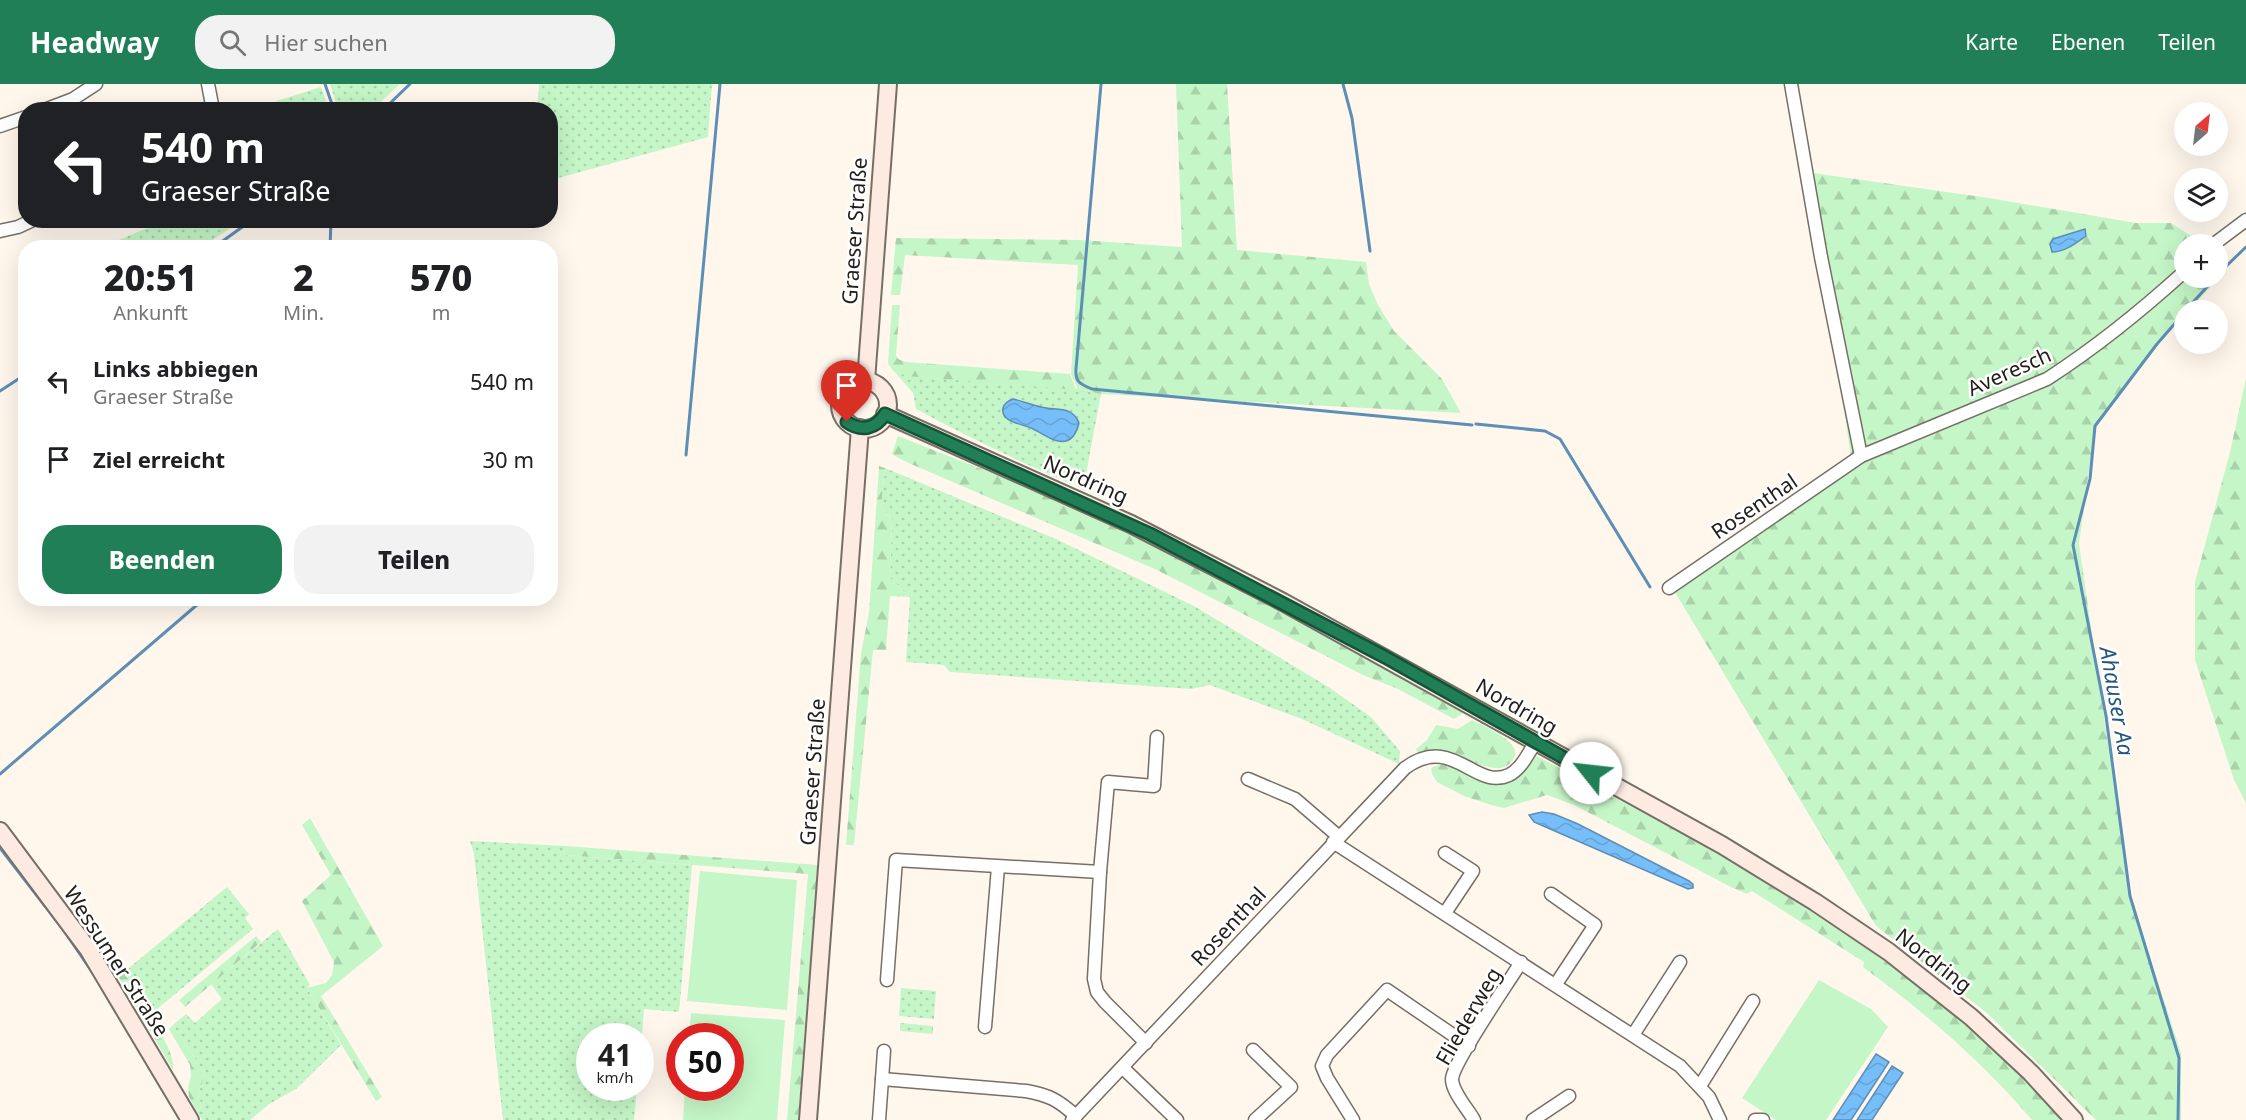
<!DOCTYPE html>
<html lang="de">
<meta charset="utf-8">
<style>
:root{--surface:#fff;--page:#f2f2f2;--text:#202124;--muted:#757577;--accent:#207f56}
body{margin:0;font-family:"Noto Sans",sans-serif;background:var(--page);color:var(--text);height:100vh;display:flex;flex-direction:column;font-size:22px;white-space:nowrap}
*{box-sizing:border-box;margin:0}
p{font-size:20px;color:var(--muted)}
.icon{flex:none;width:33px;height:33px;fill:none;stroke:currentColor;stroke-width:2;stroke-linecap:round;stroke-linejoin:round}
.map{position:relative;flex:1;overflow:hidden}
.panel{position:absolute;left:18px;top:156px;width:540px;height:366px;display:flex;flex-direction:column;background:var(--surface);border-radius:24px;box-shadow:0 6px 24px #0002}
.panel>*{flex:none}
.banner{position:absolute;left:18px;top:18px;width:540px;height:126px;border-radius:24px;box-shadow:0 6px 24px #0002;background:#202124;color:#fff;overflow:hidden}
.needle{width:39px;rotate:28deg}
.fabs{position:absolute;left:2174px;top:18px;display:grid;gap:12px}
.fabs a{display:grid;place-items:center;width:54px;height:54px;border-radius:50%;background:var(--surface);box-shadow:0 6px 24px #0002;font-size:30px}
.speed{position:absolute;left:576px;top:939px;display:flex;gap:12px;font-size:30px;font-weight:700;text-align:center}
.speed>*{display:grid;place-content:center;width:78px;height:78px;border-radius:50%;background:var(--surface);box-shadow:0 6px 24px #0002;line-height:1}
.speed small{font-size:15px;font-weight:400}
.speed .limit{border:9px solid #d22;background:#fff;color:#111}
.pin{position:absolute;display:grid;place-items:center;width:51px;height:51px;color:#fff;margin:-62px -26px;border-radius:50% 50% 50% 0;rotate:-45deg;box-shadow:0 0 6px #0007}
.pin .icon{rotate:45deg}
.me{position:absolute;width:66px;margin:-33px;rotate:299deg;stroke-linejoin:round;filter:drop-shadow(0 0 4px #0008)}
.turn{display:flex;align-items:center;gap:21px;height:126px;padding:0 24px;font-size:27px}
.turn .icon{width:78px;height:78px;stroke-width:2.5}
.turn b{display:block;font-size:42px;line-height:51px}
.eta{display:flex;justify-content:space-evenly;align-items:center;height:102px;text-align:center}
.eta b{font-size:36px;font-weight:800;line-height:42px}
.action{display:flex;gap:12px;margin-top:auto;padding:12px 24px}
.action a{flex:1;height:69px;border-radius:24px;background:var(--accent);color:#fff;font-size:24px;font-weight:800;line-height:69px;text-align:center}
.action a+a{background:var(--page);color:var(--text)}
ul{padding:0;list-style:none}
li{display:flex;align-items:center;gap:18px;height:78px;padding:0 24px}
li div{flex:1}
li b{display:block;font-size:22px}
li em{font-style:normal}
header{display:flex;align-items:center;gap:36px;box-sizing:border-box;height:84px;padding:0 30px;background:var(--accent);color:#fff}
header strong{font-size:28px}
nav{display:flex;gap:33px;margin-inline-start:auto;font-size:21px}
.search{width:420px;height:54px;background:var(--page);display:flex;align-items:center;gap:15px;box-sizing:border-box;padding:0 21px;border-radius:24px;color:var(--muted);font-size:22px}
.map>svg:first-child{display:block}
.green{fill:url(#green-dots)}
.forest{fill:url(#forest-firs)}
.pitch{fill:#c5f6c7}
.water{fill:url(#water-waves);stroke:#5c8eb6;stroke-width:1.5}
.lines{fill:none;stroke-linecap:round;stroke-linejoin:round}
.stream{stroke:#5c8eb6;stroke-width:3}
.street-casing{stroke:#766f65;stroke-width:15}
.secondary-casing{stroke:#766f65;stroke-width:20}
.street{stroke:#fff;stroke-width:12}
.secondary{stroke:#fdebe2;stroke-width:16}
.route-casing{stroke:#155338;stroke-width:15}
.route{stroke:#207f56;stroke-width:10}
.labels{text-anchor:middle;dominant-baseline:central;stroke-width:5;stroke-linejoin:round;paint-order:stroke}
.street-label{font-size:21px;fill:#211e1a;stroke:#fff}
.water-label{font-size:22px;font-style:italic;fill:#24577f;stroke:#fff}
</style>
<header>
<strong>Headway</strong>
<div class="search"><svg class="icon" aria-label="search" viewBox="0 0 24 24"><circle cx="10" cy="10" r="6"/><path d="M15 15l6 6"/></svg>Hier suchen</div>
<nav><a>Karte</a><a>Ebenen</a><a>Teilen</a></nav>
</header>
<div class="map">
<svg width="2246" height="1036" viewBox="0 0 2246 1036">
<defs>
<pattern id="green-dots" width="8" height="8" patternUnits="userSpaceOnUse" patternTransform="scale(1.5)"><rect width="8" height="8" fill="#c5f6c7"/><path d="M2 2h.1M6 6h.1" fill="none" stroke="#a9d2aa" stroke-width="1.8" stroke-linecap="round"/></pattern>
<pattern id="forest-firs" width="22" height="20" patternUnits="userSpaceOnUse" patternTransform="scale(1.5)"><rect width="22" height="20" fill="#c5f6c7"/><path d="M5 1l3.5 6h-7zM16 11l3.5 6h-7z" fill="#a9d2aa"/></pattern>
<pattern id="water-waves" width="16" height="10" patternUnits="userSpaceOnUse" patternTransform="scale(1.5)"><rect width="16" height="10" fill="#76bef9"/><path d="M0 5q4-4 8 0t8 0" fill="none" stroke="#66a3d5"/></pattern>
</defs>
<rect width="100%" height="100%" fill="#fff7ec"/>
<g class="green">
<polygon points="330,0 400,0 373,25 338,26"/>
<polygon points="539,0 712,0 708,53 551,96 550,26 537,25"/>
<polygon points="321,3 329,25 252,25"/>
<polygon points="164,137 164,136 241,137 202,163 102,163"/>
<path d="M893,286l27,7 158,12 23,5 -15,80 -15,10c-53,-23 -105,-48 -155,-75l-3,-16z"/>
<polygon points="885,384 1056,455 1194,522 1330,604 1371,633 1400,667 1399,680 1302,635 1210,601 1191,605 950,588 944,581 906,578 910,513 890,494 892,435 881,424"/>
<polygon points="470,757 566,762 564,771 692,781 679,928 644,925 641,965 640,952 590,952 590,1004 637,1004 634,1036 503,1036 474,770"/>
<polygon points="227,803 249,830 245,834 253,845 150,931 124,888"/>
<polygon points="278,845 310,901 307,904 341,961 296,1005 269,1020 250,1036 202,1036 196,1026 202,1022 198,1011 205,990 173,941 186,930 195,939 222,915 211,900"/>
<polygon points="901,904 936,907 934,935 899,932"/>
<polygon points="900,939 933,942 933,950 900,947"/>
</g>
<g class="forest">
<polygon points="1176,0 1227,0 1237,166 1366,178 1369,200 1378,221 1394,247 1442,295 1461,329 1101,310 1078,305 1071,290 1078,181 905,171 900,211 891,211 896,154 1080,156 1182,163"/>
<polygon points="1813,89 1989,114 2136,139 2171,139 2204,160 2184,160 2184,194 2217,194 2217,174 2227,185 2189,226 2184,226 2184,231 2157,260 2095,342 2079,460 2130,812 2181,969 2181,1036 2096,1036 1987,929 1876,842 1673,505 1851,375"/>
<polygon points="892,221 900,221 896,271 898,275 906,278 1070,290 1076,306 906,292 893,286 888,280"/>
<polygon points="2246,294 2246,719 2234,696 2195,576 2195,498 2230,368"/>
<path d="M898,352c47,19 94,36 140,56 147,63 286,143 425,221l-9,6 -56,-30 -35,-14 -208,-106 -251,-108 -12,-7z"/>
<polygon points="879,382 885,384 881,424 892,435 890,494 910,513 890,512 886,566 873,566 854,761 846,761 861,569 869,529"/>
<path d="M1472,636c13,7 59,25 38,43 -5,6 -14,6 -21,4 -17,-3 -32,-15 -49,-17 -8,-1 -14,2 -22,5l-2,-6 11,-9 9,-15 22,4z"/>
<path d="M1537,672l204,109 160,107 72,58 49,46 40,44h-30c-49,-58 -108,-108 -169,-153l1,-5 -112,-71 -5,3 -14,-6 -159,-83 -27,-10 -43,13 -13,-3 -27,-9 -27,-14 -5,-8 -1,-6c20,-11 48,8 67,15 20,-1 26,-15 39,-27z"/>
<polygon points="310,734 383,862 321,912 382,1013 376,1017 307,904 326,899 332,891 334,878 302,817 331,791 302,741"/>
<polygon points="566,762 818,781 798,1036 787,1036 808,790 564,771"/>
<polygon points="256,852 261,858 185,923 179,916"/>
<path d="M124,888c10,17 54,80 49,98l-55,-94z"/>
<polygon points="173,941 205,990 198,1011 202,1022 196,1026 189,1013 188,1004 191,992 190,981 169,945"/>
</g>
<g class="pitch">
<polygon points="700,787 797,796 787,926 687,917"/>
<polygon points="1819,896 1871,925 1888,943 1826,1036 1776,1036 1742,1014"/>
<polygon points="691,929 785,936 777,1036 683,1036 685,1004 730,1004 730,952 689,952"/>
</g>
<g class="water">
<path d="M2085,145l1,7c-10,7 -21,16 -34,16l-2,-8 3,-5z"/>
<path d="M1013,315c9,2 19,6 28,8 15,4 31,-2 38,16 -2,8 -5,16 -13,18 -12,3 -25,-9 -35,-13 -9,-4 -31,-6 -28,-20 1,-5 5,-7 10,-9z"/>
<polygon points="1542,728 1554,730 1578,740 1689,797 1693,800 1693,804 1688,805 1541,741 1534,738 1529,731"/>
<polygon points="1876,970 1889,978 1851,1036 1833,1036"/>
<polygon points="1892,982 1903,989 1872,1036 1857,1036"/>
</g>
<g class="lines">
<g class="stream">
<polyline points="325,0 334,26"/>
<path d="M1101,0l-25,285c-1,13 4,15 16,20l380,36"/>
<polyline points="1343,0 1352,34 1370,167"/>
<polyline points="383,26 410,0"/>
<polyline points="213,164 252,136"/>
<polyline points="330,164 331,136"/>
<polyline points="2217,191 2246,163"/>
<polyline points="2186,226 2215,194"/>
<polyline points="0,307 26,290"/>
<polyline points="1476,340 1545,347 1560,355 1650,503"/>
<polyline points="686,371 720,0"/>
<polyline points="0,690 205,514"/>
<polyline points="0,764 62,844 97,895"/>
<polyline points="2178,1036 2179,974 2130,812 2106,632 2073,461 2090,395 2095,342 2157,260 2184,229"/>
</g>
<defs>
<g id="street">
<polyline points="208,0 213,26"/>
<polyline points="1791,0 1821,173 1861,372"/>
<polyline points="44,26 73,15 96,0"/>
<polyline points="0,42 26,33"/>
<polyline points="0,147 18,143 33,136"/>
<polyline points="2214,160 2246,136"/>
<path d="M1669,504l192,-132 186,-77c48,-31 95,-69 137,-107"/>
<polyline points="1248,695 1295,715 1338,752"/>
<polyline points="1333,758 1680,982 1709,1013 1720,1036"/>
<polyline points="1445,769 1473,787 1445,829"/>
<polyline points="1100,788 1108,698 1154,702 1157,653"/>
<polyline points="1551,810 1595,841 1556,900"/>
<polyline points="887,896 896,776 1100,788 1094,895 1097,908 1105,918 1146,959"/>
<polyline points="985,943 998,783"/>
<polyline points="1633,951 1680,878"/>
<polyline points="1253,966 1291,1003 1255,1036"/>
<polyline points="1123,984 1177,1036"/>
<polyline points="882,995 884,967"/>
<polyline points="1700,1002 1753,917"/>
<path d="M879,1036l3,-41 144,12c23,4 32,9 50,25"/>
<path d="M1072,1036l333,-352c48,-35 70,23 104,7 12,-6 19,-21 26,-32"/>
<polyline points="1353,1036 1327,994 1322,982 1327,971 1387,906 1469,962"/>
<path d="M1474,1036c-6,-11 -22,-28 -22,-41 1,-17 57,-97 69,-117"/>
<polyline points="1533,1036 1569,1012"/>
<polyline points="1755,1036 1763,1036"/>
</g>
<g id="secondary">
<polyline points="866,297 888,0"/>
<circle cx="864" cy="321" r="24"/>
<polyline points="885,330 1131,440 1283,518 1722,761 1815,818 1889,868 1971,933 2031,989 2074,1036"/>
<polyline points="0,747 88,865 190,1036"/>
<polyline points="808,1036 860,344"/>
</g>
</defs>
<use href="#street" class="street-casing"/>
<use href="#secondary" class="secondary-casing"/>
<use href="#street" class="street"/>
<use href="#secondary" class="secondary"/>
</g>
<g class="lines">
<defs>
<path id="route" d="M847,338c14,10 29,7 38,-8l265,120 235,123 206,116"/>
</defs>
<use href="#route" class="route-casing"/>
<use href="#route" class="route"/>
</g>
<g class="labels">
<g class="street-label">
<text transform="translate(854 147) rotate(-86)">Graeser Straße</text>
<text transform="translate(2009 287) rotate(-24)">Averesch</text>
<text transform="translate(1086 395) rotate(24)">Nordring</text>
<text transform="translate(1754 422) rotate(-34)">Rosenthal</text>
<text transform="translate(1517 622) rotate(30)">Nordring</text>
<text transform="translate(812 688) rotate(-86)">Graeser Straße</text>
<text transform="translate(1228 842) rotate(-47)">Rosenthal</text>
<text transform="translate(1934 876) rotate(38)">Nordring</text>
<text transform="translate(117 877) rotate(57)">Wessumer Straße</text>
<text transform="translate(1468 932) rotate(-60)">Fliederweg</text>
</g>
<g class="water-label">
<text transform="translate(2118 617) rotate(80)">Ahauser Aa</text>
</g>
</g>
</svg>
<div class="fabs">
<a><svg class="needle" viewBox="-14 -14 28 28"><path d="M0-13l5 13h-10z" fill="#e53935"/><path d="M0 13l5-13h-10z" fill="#757577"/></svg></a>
<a><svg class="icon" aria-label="layers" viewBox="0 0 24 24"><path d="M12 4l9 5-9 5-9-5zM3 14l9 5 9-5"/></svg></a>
<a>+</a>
<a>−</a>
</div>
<div class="speed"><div>41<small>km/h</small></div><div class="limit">50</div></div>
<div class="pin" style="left:847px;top:338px;background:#d93025"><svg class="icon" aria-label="arrive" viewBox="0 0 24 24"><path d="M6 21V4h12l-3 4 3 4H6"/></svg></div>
<svg class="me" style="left:1591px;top:689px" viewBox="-20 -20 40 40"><circle r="19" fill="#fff"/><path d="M0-13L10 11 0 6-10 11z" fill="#207f56"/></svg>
<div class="banner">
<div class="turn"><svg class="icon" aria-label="left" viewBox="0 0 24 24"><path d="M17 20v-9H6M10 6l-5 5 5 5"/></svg><div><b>540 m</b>Graeser Straße</div></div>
</div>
<section class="panel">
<div class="eta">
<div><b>20:51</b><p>Ankunft</p></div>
<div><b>2</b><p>Min.</p></div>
<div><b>570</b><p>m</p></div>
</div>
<ul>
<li><svg class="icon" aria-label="left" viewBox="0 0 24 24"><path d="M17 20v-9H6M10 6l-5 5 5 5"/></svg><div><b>Links abbiegen</b><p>Graeser Straße</p></div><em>540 m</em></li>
<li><svg class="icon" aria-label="arrive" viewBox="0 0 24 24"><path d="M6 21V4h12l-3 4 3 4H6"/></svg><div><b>Ziel erreicht</b></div><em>30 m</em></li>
</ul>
<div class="action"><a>Beenden</a><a>Teilen</a></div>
</section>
</div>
